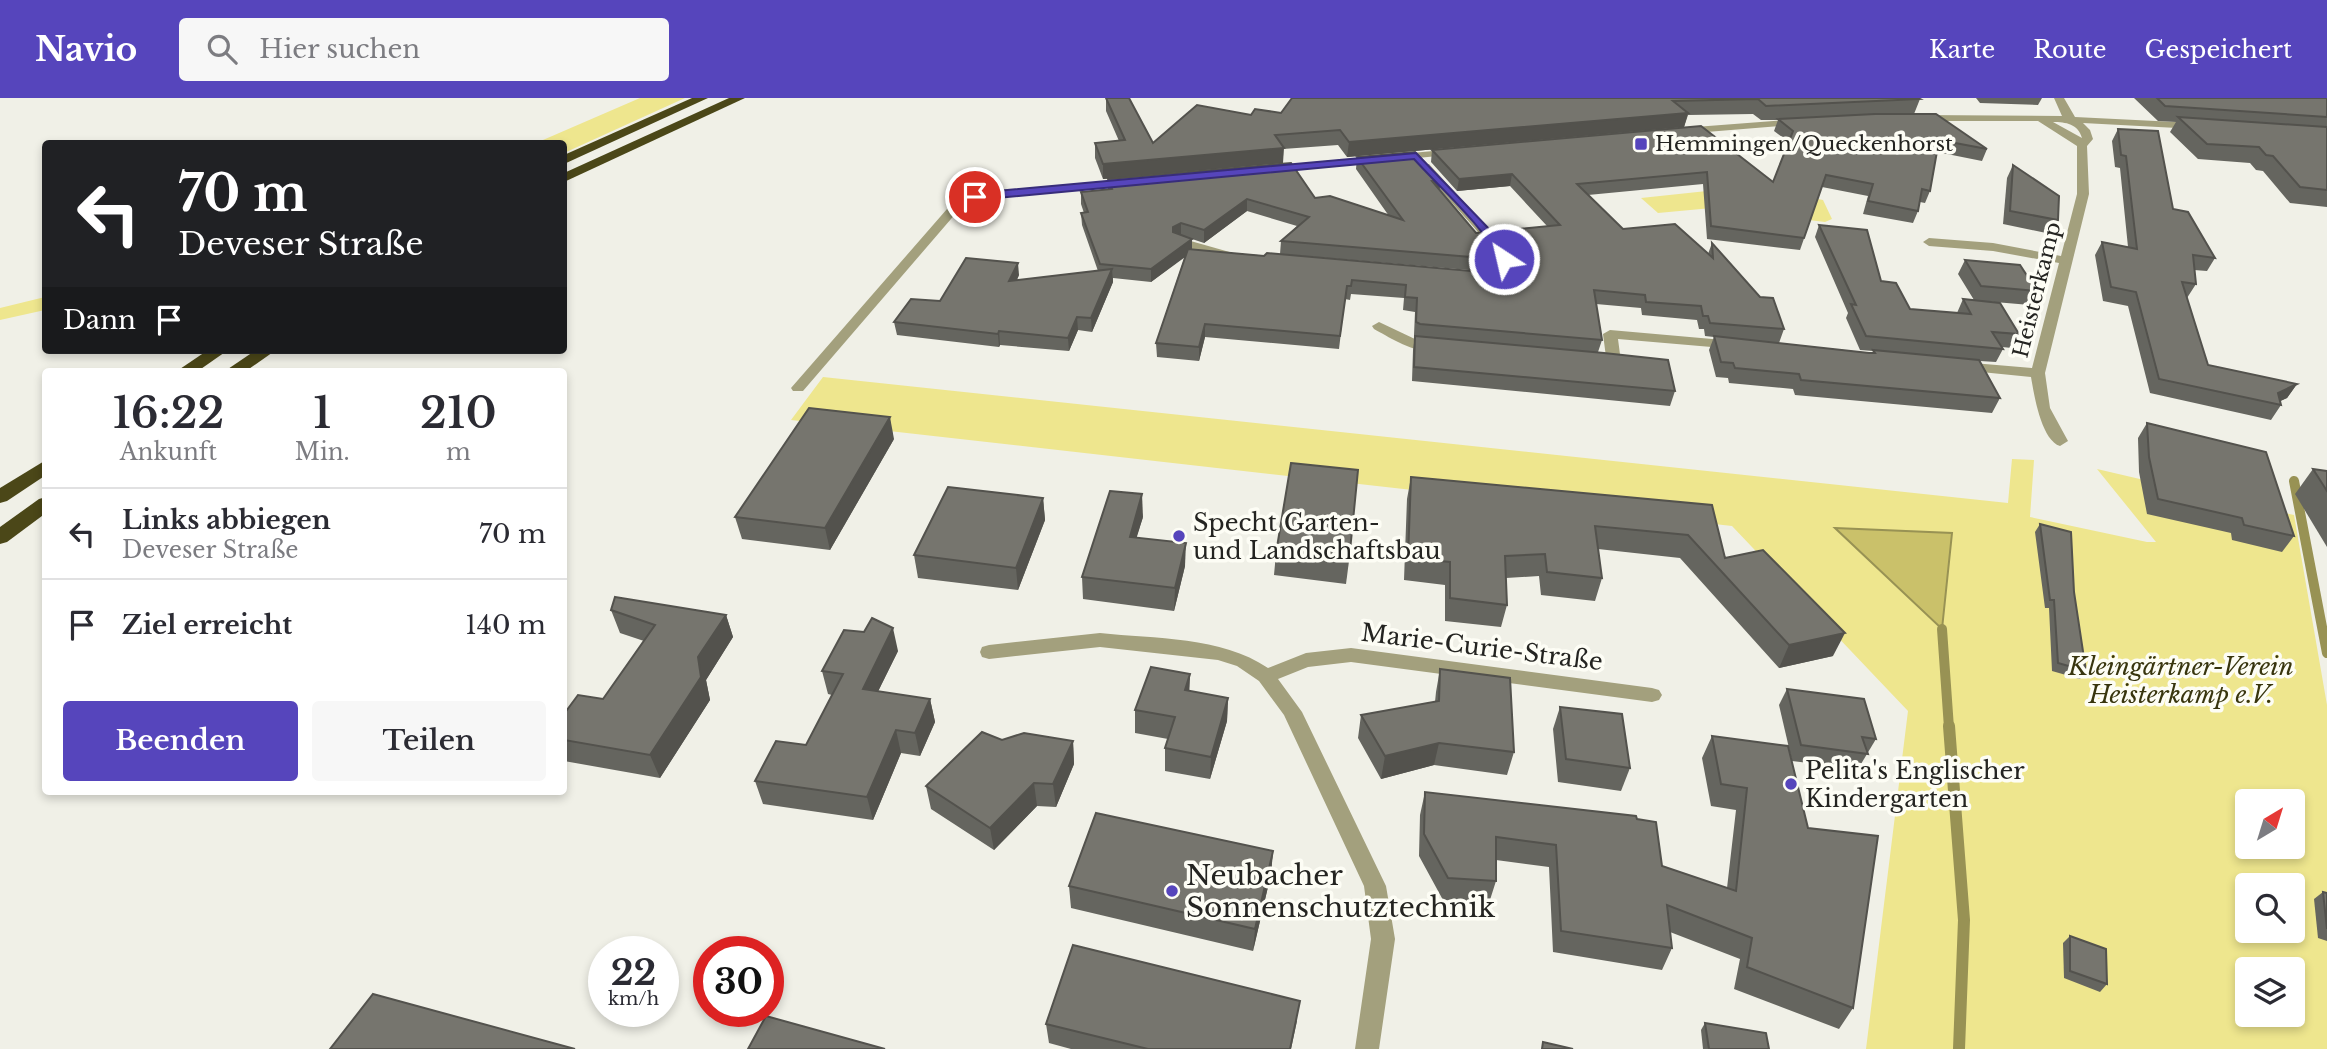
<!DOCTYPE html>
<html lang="de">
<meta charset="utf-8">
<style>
:root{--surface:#fff;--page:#f7f7f7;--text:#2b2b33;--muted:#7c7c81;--line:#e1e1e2;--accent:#5645bc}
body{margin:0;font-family:"Libre Baskerville",serif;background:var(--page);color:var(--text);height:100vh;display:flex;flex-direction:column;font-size:26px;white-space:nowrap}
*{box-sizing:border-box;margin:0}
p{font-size:23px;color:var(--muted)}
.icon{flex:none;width:38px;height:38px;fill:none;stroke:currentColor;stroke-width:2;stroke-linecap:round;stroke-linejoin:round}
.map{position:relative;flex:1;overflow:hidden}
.panel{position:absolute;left:42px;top:270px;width:525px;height:427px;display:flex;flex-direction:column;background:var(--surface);border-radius:7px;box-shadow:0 4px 10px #0003}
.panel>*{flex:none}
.banner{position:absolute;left:42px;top:42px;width:525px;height:214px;border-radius:7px;box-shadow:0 4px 10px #0003;background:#202124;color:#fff;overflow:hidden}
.needle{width:46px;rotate:38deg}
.tools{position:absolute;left:2235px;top:691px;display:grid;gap:14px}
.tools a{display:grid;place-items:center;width:70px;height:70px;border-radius:7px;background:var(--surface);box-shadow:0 4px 10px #0003;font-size:35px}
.speed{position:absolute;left:588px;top:838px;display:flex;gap:14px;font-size:35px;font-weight:700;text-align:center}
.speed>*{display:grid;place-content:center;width:91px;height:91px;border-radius:50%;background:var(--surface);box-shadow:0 4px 10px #0003;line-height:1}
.speed small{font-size:18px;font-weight:400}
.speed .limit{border:10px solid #d22;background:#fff;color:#111}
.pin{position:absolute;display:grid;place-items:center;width:60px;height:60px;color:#fff;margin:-30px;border:4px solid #fff;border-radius:50%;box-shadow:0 2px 7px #0007}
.me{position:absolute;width:77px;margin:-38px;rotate:325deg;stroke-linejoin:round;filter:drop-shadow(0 0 5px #0008)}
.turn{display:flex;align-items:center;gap:24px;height:147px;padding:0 21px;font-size:32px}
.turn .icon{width:91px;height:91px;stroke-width:2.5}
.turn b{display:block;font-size:49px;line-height:60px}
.then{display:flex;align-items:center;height:66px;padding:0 21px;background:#0003;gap:14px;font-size:26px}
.eta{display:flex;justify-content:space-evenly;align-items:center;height:119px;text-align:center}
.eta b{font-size:42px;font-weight:600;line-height:49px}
.button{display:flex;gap:14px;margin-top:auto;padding:14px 21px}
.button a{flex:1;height:80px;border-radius:7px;background:var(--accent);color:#fff;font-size:28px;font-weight:600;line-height:80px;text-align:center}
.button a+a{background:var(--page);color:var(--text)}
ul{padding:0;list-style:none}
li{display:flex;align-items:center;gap:21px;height:91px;padding:0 21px;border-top:2px solid var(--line)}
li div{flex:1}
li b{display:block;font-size:26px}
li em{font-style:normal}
header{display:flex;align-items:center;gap:42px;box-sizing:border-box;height:98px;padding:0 35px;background:var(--accent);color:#fff}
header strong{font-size:33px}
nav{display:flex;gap:38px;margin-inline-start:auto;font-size:24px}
.search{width:490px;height:63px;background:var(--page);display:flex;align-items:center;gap:18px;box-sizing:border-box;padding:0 24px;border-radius:7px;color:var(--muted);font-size:26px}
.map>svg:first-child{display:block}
.green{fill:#eee68e;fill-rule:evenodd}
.water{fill:#cac16a;stroke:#989254;stroke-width:2}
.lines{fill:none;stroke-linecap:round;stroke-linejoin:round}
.stream-far1{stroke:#989254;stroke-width:10}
.stream{stroke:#989254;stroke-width:12}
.street{fill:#a3a07d;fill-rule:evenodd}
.highway{fill:#4b4718;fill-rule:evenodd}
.wall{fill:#65655f;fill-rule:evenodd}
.shaded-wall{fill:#53524d}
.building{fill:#76756e;stroke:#53524d;stroke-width:2}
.route{fill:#5645bc;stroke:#382d7a;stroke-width:2}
.poi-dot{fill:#5645bc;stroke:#fdfdf5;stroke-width:2.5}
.labels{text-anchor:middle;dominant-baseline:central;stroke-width:7;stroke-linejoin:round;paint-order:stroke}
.far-poi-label{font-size:21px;fill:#242421;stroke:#fdfdf5;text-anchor:start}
.far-street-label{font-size:21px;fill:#242421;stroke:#fdfdf5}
.poi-label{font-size:24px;fill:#242421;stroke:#fdfdf5;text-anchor:start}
.street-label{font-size:24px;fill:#242421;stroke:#fdfdf5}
.park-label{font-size:24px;font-style:italic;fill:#38350e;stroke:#fdfdf5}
.near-poi-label{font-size:28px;fill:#242421;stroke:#fdfdf5;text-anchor:start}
</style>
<header>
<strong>Navio</strong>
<div class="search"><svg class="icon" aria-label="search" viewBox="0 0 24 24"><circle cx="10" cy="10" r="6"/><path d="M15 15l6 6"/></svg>Hier suchen</div>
<nav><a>Karte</a><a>Route</a><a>Gespeichert</a></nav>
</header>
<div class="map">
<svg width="2327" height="951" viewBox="0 0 2327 951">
<rect width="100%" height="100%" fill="#f0f0e7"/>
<g class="green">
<polygon points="640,0 685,0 564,55 564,46 536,45"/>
<polygon points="1754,88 1823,102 1832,121 1825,124 1712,110 1658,115 1641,100"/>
<polygon points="45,199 45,212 0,222 0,210"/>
<path d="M823,279l1185,126 4,-44 22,1 -4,57 117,25h9l-59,-73 197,46 33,190v344h-461l42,-338 -176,-185 -941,-106zM2247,704h45v45h-45zM2247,788h45v45h-45zM2247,872h45v45h-45z"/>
</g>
<polygon class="water" points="1835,430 1952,435 1942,531"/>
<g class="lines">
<g class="stream-far1">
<polyline points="2294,383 2327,555"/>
<polyline points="1942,531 1949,630"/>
</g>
<polyline class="stream" points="1949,628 1964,822 1959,951"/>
<g class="street">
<path d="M2054,0h10l11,19 121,6 5,3 -5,3 -113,-6 7,7 3,9 -6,7 2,48 -44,179 5,35 18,33 -8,5c-19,-6 -26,-52 -29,-69l-70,-7 -7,-4 7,-4 71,6 27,-105 -66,-12 -64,-5 -6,-4 6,-4 64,5 68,13 16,-62v-48l-39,-25h-119l-5,-3 5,-3 143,1zM2053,24c13,0 25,2 29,16z"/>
<polygon points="1800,21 1804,22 1804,26 1682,36 1677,33 1682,30"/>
<polygon points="1455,51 1461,54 1459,56 1271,74 1265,71 1271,68"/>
<path d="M1421,66h8l77,84 4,11c-5,12 -16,21 -31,19v-6l16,-6 3,-7 -2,-7 -75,-84z"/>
<polygon points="1131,81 1135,82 1135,86 958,104 957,114 803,293 793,293 791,290 947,111 948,99"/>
<polygon points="1180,140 1233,155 1235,158 1229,162 1176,147 1174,144"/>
<path d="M1379,224l38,18 19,2 7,4c-18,15 -52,-8 -69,-17l-2,-3z"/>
<polygon points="1610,232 1735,243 1742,247 1735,251 1618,241 1621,264 1619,267 1595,266 1595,260 1606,259 1603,236"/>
<path d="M1100,535c55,6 121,3 168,35l38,-15 45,-5 301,40 7,2 3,5 -3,5 -7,2 -301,-40 -43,5 -30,12 24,33 84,174 9,53 -16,110h-24l16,-110 -7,-53 -80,-171 -25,-34 -22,-15 -19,-6 -118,-13 -111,12 -7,-2 -2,-5 2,-5 7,-2z"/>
</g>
<g class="highway">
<polygon points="692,0 708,0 564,66 564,57"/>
<polygon points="729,0 745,0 564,84 564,75"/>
<polygon points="208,252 228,252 198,273 177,273"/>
<polygon points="256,252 276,252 246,273 225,273"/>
<polygon points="46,362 46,377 7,403 0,405 0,390"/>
<polygon points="46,399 46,415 7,444 0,446 0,429 39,401"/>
</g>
</g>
<g class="wall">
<path d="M1106,0l47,45 98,-28 30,-2 11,-15 628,1 -6,15 73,35 -5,12 -45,-9 -7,39 -5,12 -5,-1 -2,9 -5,12 -50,-9 5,-18 -46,-9 -22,63 -93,-11 -4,-55 -115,11 35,34 85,25 4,-11 72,86 -5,14 93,10 1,-2 -13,-1 -14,-32 2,-5 -33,-76 4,-12 91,84 47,4 6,-14 11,1 -16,-26 7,-14 72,31 -7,14 -47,-4 36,33 -7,14 -10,-1 1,2 -7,13 -16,-1 20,37 -8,15 -197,-18 -2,-6 -64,-6 -1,-5 -12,-1 -7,-27 5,-13 -9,-1 -1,-7h-5l-2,-9 -55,-5 -1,-7 -45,-4 6,36 -4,12 77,39 -5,15 -258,-25 1,-31 2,-14 -1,-1 1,-23 -12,-2 1,-12 -53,-4 -1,6 -5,-1 -6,50 -134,-12 -6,24 -42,-4 -1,-14 29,-87 -34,26 -38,-4v4l-21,50 -14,-2 -9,21 -69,-6 -1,2 -102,-12 -3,-13 46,-21 79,-26 -2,5 81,-9 -16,-46 -1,-12h3l-3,-9v-12l27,-3v-10l207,19 74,18 -33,-47 1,-12 83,34 36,42 22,12 -3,13 -10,9 18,-4 7,-10 -6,-10 3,-13 40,-4 -37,-40 -53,5 -26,-29 1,-12 269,-24 72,56 16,-40 -15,-11 4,-11h-17l-8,-6 -65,1 -4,12 -337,30 -9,-12 -55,4v14l-180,16 -8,-21v-15l24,-2 -13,-30zM1247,113l50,15 -16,15 -1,13 189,16h7l-5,1 -279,-21v-11l12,4z"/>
<polygon points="1976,0 2042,0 2038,7 1980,5"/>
<polygon points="2134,0 2327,0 2327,109 2290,105 2263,73 2256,72 2250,65 2198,61 2170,34 2176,24 2158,23"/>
<polygon points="2118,31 2173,111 2215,160 2207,173 2194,172 2196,186 2187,200 2208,267 2297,286 2287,300 2280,303 2281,307 2271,322 2150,295 2128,208 2103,203 2095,157 2102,144 2128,149 2120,70 2115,69 2112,43"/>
<polygon points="2013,67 2058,122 2051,136 2003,126 2007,80"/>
<polygon points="2147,325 2294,438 2282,454 2232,442 2231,435 2147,416 2139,374 2138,340"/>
<polygon points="894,341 830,452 742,441 735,419"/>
<polygon points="2313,371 2327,373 2327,449 2295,396"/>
<polygon points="1411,379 1712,407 1725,460 1833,558 1779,570 1680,460 1598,451 1602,480 1595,503 1541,497 1539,478 1506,480 1507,507 1501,529 1445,523 1445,487 1404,482 1407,401"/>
<polygon points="1043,400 1045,422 1018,492 918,480 914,457"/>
<polygon points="1143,419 1136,440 1185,468 1174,513 1083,501 1082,479"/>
<polygon points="2040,426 2074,494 2086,573 2080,581 2052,573 2049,510 2045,510 2035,434"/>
<polygon points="1276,455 1349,463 1346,486 1274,477"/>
<polygon points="611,512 726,517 733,539 706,582 710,602 660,680 564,663 564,616 603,601 644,543 620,535"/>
<polygon points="898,553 878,593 930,601 935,624 920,658 901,655 873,722 763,706 755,683 806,647 832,597 828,596 822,573"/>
<polygon points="1440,571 1514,654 1507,677 1434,667 1381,681 1358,640 1361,617 1435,604 1436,594"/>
<polygon points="1190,576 1189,593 1228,600 1227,623 1210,681 1165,673 1165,650 1168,641 1135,635 1135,612"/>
<polygon points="1787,591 1876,641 1858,671 1792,663 1779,607"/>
<polygon points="1560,609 1630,670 1621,693 1558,684 1553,631"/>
<polygon points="1712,638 1808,730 1853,910 1839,931 1734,891 1740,861 1670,834 1672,850 1662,872 1553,854 1549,769 1496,762 1496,783 1489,805 1443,802 1419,758 1420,717 1425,694 1637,721 1662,768 1727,790 1736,712 1711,708 1702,660"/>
<polygon points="1002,642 1073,643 1074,666 1056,709 1037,708 994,752 931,711 926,688"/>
<polygon points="1273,753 1271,776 1253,853 1071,810 1069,788"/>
<polygon points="2323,794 2327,795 2327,843 2318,840 2314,801"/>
<polygon points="2070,838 2107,886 2100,894 2064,880 2063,845"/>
<polygon points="1297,923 1291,951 1071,951 1049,945 1046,926"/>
<polygon points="1705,925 1769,951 1703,951 1701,932"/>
</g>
<g class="shaded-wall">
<polygon points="1688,15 1684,29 1347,59 1349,44"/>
<polygon points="1284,50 1283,65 1103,81 1103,66"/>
<polygon points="1512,76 1510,88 1457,93 1459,81"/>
<polygon points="1441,82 1439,95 1432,83"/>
<polygon points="1247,101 1247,113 1204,145 1204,132"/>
<polygon points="1181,125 1181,137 1173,142 1173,129"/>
<polygon points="1192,141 1192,154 1151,184 1151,171"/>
<polygon points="1498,147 1495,160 1484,171 1469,172 1471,159"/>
<polygon points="1018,165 1019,177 1010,195 1009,183"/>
<polygon points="1112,171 1113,184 1092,234 1091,220"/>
<polygon points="1077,219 1078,232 1069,253 1068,240"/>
<polygon points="1205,226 1205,239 1199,263 1199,249"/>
<polygon points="999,233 1000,247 999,249 998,236"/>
<polygon points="2297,286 2287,300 2274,306 2278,295"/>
<polygon points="890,319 894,341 830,452 825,430"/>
<polygon points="1142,396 1143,419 1130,461 1130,439"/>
<polygon points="1043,400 1045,422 1018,492 1016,470"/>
<polygon points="1186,445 1185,468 1174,513 1175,490"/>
<polygon points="726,517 733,539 706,582 710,602 660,680 650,657 698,559"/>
<polygon points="893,530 898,553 868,614 863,591"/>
<polygon points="1845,535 1833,558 1779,570 1789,547"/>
<polygon points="1190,576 1189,599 1185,592"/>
<polygon points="1228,600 1227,623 1210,681 1211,659"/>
<polygon points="930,601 935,624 920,658 915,635"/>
<polygon points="896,632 901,655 873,722 867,699"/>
<polygon points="1073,643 1074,666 1056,709 1053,686"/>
<polygon points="1439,645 1434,667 1381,681 1385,658"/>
<polygon points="1034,685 1037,708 994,752 990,730"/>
<polygon points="1273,753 1271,776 1253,853 1255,831"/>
</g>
<g class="building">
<polygon points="1106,0 1129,0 1153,45 1197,7 1251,17 1255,11 1281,15 1292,0 1918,0 1920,1 1766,8 1758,1 1673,3 1688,15 1349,44 1340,32 1275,37 1284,50 1103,66 1095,45 1125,42"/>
<polygon points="2157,0 2327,0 2327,19 2165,8"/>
<polygon points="1875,16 1936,16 1987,51 1939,42 1930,93 1922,91 1918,113 1868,103 1873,86 1826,77 1804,140 1711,128 1707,74 1577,86 1623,131 1675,126 1713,160 1712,145 1760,199 1773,200 1784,231 1710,225 1708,218 1703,218 1701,208 1646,204 1645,197 1594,192 1602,242 1420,226 1416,224 1417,200 1405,199 1406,187 1352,182 1351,188 1347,188 1340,238 1205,226 1199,249 1156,245 1188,151 1264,158 1267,155 1471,173 1503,165 1515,148 1507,132 1560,127 1512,76 1459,81 1432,52 1701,28 1773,84 1793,33 1778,21"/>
<polygon points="2178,19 2327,29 2327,92 2300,89 2273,58 2266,57 2259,49 2207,46"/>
<polygon points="2118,31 2158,33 2173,111 2188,114 2215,160 2193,157 2196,186 2182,184 2208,267 2297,286 2278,295 2281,307 2159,281 2136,194 2111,189 2102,144 2137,151 2126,58 2121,57"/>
<polygon points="1415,54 1441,82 1432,83 1476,135 1488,134 1498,147 1486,157 1471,159 1281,143 1309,119 1247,101 1204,132 1181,125 1173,129 1173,134 1192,141 1151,171 1100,166 1081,115 1088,114 1081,94 1112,91 1108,81 1291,65 1315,100 1330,98 1403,122 1357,59"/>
<polygon points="2013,67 2059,98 2058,122 2010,113"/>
<polygon points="1819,127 1867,132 1881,183 1896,185 1910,211 1971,216 1963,201 2000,205 2019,236 1992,234 2003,251 1866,238 1851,206 1856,207"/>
<polygon points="966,160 1018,165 1009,183 1112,171 1091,220 1077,219 1068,240 999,233 998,236 894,224 911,201 940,203"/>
<polygon points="1965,162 2020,167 2037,193 1981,188"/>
<polygon points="1415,238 1604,255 1668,262 1675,293 1414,269"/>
<polygon points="1714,238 1869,255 1875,255 1873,252 1979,262 2000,300 1801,282 1799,276 1735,270 1733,265 1721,264"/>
<polygon points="809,310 890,319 825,430 735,419"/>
<polygon points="2147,325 2266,354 2294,438 2244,427 2242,420 2158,401 2149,359"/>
<polygon points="1291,365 1358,372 1349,463 1276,455"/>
<polygon points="2313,371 2327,373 2327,393"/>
<polygon points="1411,379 1712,407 1725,460 1763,452 1845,535 1789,547 1688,437 1595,428 1602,480 1547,474 1545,456 1505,458 1507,507 1450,500 1450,464 1408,460"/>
<polygon points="948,389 1043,400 1016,470 914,457"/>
<polygon points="1110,393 1142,396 1130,439 1186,445 1175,490 1082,479"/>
<polygon points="2040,426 2071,434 2074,494 2086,573 2058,565 2054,502 2050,502"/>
<polygon points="615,499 726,517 698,559 701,579 650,657 564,642 564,616 578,597 603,601 655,527 611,512"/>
<polygon points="872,520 893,530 863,591 930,601 915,635 896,632 867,699 755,683 776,643 806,647 843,576 822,573 844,532 864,534"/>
<polygon points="1151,569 1190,576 1185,592 1228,600 1211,659 1165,650 1175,619 1135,612"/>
<polygon points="1440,571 1510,580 1514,654 1439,645 1385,658 1361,617 1439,603"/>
<polygon points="1787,591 1864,601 1876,641 1862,639 1868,656 1801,647"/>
<polygon points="1560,609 1622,616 1630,670 1566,661"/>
<polygon points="982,634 1002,642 1024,635 1073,643 1053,686 1034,685 990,730 926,688"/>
<polygon points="1712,638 1788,648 1808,730 1878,738 1853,910 1747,869 1752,840 1667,807 1672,850 1561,833 1556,747 1496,739 1496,783 1448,780 1424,736 1425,694 1636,718 1637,721 1656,724 1662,768 1736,793 1747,690 1721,686"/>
<polygon points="1096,715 1273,753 1255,831 1069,788"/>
<polygon points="2323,794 2327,795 2327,831"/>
<polygon points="2070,838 2106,851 2107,886 2070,873"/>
<polygon points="1073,847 1300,903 1290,951 1148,951 1046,926"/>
<polygon points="373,896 575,951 330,951"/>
<polygon points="766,918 885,951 748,951"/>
<polygon points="1705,925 1766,935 1769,951 1709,951"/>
<polygon points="1543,944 1573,951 1542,951"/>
</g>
<path class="route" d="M1416,55l76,79 16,19v10h-8c-17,-36 -59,-72 -86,-102l-439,41 -5,-3 5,-4z"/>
<g class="poi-dot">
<rect x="1634" y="39" width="14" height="14" rx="3.5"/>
<circle cx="1179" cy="438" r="7"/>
<circle cx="1791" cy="686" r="7"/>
<circle cx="1172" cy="793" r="7"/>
</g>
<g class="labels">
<g class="far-poi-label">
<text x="1655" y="46">Hemmingen/Queckenhorst</text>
</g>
<g class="far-street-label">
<text transform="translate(2037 192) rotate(-76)">Heisterkamp</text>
</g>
<g class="poi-label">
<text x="1193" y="424">Specht Garten-<tspan x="1193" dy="28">und Landschaftsbau</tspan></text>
<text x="1805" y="672">Pelita's Englischer<tspan x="1805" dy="28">Kindergarten</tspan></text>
</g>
<g class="street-label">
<text transform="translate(1482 549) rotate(7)">Marie-Curie-Straße</text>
</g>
<g class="park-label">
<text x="2181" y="568">Kleingärtner-Verein<tspan x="2181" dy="28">Heisterkamp e.V.</tspan></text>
</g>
<g class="near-poi-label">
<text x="1186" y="777">Neubacher<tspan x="1186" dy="32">Sonnenschutztechnik</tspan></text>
</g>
</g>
</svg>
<div class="tools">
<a><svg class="needle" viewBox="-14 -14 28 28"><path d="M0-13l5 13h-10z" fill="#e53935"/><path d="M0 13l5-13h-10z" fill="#7c7c81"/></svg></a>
<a><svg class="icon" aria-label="search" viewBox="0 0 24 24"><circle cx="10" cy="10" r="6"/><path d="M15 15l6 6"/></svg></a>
<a><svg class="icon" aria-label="layers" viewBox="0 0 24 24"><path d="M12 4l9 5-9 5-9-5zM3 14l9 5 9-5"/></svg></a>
</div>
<div class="speed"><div>22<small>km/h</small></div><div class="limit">30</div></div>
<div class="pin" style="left:975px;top:99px;background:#d93025"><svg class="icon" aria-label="arrive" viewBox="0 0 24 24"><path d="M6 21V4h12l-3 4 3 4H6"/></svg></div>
<svg class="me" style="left:1504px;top:161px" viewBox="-20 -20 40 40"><circle r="17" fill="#5645bc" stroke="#fff" stroke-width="3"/><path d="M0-11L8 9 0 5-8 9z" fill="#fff"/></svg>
<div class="banner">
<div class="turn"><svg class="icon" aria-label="left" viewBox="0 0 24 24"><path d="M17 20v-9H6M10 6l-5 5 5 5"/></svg><div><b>70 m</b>Deveser Straße</div></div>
<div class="then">Dann<svg class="icon" aria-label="arrive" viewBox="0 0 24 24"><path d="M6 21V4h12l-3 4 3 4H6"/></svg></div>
</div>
<section class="panel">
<div class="eta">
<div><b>16:22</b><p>Ankunft</p></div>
<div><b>1</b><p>Min.</p></div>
<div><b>210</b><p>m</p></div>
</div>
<ul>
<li><svg class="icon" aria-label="left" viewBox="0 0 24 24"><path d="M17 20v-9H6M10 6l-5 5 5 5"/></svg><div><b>Links abbiegen</b><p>Deveser Straße</p></div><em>70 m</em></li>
<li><svg class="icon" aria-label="arrive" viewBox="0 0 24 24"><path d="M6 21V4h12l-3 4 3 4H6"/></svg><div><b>Ziel erreicht</b></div><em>140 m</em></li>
</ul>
<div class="button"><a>Beenden</a><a>Teilen</a></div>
</section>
</div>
